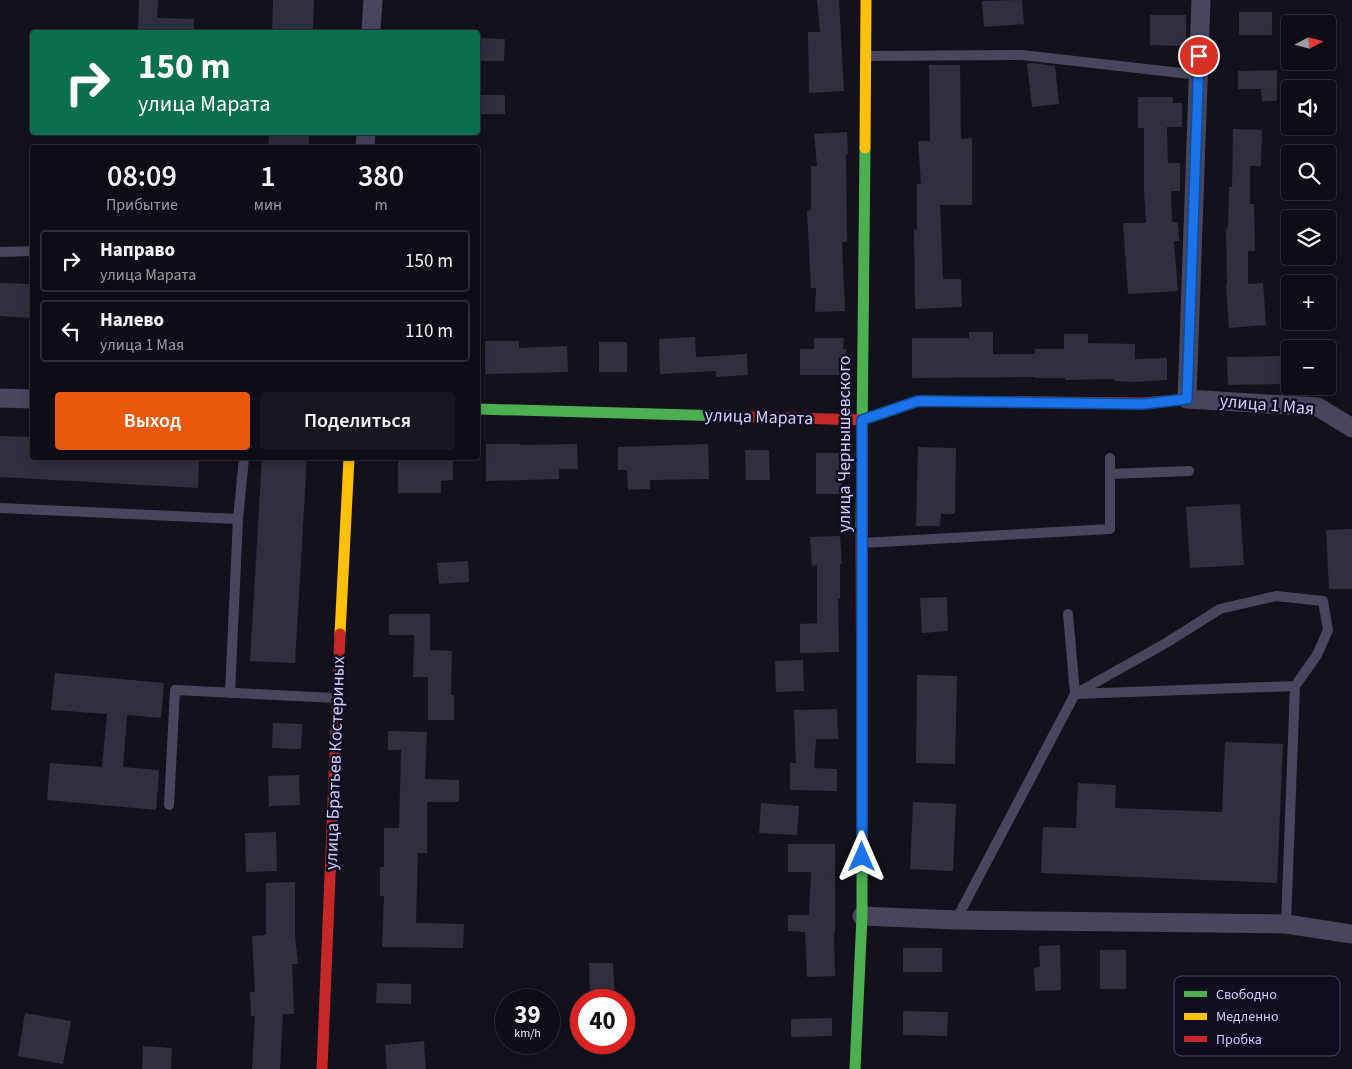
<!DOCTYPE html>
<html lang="ru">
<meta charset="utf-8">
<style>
:root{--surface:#0e0d15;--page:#17161e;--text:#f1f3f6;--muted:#9b9ca0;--line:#2e2d34;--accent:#ea580c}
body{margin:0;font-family:"Source Sans 3",sans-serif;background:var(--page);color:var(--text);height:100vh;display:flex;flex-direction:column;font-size:19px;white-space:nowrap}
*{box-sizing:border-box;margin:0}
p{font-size:16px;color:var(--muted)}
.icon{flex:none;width:28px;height:28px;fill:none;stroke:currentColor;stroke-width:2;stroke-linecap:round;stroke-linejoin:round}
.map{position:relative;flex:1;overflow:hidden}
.details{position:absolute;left:30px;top:145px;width:450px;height:315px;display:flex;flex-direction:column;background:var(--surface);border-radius:5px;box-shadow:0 2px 12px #0003,0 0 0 1px var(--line)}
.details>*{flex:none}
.hud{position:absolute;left:30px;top:30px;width:450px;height:105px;border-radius:5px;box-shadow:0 2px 12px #0003,0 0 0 1px var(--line);background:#0b6e4f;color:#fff;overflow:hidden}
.needle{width:32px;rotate:83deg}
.tools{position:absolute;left:1281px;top:15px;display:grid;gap:10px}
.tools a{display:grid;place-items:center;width:55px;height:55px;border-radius:5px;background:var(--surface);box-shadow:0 2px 12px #0003,0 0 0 1px var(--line);font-size:25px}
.speed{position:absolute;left:495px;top:989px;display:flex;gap:10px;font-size:25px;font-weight:700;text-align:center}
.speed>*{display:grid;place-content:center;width:65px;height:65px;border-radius:50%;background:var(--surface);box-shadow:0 2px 12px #0003,0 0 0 1px var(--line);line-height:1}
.speed small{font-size:12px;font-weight:400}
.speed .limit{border:8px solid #d22;background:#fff;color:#111}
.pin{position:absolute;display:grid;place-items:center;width:42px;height:42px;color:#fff;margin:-21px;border:2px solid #fff;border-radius:50%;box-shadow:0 1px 5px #0007}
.me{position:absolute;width:55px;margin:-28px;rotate:0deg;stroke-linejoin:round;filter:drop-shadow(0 0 4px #0008)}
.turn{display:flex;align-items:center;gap:18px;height:105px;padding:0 25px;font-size:22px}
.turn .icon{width:65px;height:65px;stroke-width:2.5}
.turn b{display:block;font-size:35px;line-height:42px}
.eta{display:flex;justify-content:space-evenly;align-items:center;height:85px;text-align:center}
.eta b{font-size:30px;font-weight:600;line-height:35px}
.button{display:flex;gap:10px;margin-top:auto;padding:10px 25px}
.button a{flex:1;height:58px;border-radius:5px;background:var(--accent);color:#fff;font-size:20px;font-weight:600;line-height:58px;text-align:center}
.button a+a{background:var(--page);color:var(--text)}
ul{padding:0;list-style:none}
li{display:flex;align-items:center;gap:15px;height:62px;margin:0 10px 8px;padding:0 15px;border:2px solid var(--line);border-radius:5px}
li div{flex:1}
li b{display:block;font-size:19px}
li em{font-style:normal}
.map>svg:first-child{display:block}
.building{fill:#312f3e}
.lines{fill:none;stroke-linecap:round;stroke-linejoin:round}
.lane{stroke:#47465d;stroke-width:10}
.street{stroke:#47465d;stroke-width:19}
.fast{stroke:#4caf50;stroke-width:11}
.slow{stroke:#ffc107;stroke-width:11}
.jam{stroke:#c62828;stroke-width:11}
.route-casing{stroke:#114b97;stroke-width:12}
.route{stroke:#1a73e8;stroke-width:9}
.labels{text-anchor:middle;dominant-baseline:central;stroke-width:5;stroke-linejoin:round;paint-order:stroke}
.street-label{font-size:18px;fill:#d2cdfe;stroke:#100d20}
.key{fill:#100d20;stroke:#4a4763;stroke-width:1}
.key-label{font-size:14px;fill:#d2cdfe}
</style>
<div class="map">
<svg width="1352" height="1069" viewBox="0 0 1352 1069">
<rect width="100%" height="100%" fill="#13111c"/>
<g class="building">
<polygon points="139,0 158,0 157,18 194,19 194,32 138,32"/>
<polygon points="273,0 314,0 313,32 272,32"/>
<polygon points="817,0 839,0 844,91 809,93 808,32 820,32"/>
<polygon points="1022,0 1024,24 984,27 982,1"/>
<rect x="1239" y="12" width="33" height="23"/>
<polygon points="1150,15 1186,15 1186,46 1150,45"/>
<polygon points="478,38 505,39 504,61 478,61"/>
<polygon points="1032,63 1055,66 1059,104 1032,107 1027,64"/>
<polygon points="929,65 960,65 961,139 972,138 972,205 940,205 943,279 961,279 962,307 915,309 914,230 917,229 917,184 921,184 918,141 930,141"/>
<polygon points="1277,70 1277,101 1262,101 1261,89 1238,89 1238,71"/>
<rect x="478" y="95" width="27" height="19"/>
<polygon points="1138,97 1173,97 1173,103 1182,103 1182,127 1167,127 1168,163 1180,163 1180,191 1171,191 1172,222 1178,222 1179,241 1174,241 1178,291 1128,294 1123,223 1146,223 1144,191 1144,128 1138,128"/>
<polygon points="1233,129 1262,130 1261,166 1250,166 1250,204 1254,204 1255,251 1248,251 1248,284 1263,283 1266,325 1229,328 1226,286 1227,286 1226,229 1228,228 1229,187 1232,187"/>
<polygon points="269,132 309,132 309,148 268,148"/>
<polygon points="847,132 848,154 846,154 847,242 842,242 845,311 815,312 816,288 811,288 807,211 811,210 811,166 817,166 814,134"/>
<polygon points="0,283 32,284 32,318 0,316"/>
<polygon points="969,332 993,332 993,354 1035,354 1035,349 1064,349 1064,334 1088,334 1088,343 1135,344 1135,359 1167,358 1167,380 1134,382 1114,381 1114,379 1065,380 1065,378 1035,378 1035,377 912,378 912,338 969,338"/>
<polygon points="695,337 696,357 747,354 748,375 716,377 716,371 660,374 659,339"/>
<polygon points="814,338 844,338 843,349 846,349 846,375 800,375 800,349 814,349"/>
<polygon points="485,341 519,341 519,348 567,346 568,372 485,374"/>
<rect x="599" y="342" width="28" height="30"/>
<polygon points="1289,356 1290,384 1228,385 1227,357"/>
<polygon points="0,436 32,437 32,458 199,458 198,488 0,477"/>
<polygon points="486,444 520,444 520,445 577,444 578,469 559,469 559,479 486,481"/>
<polygon points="708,444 709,479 650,480 650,489 628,490 627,470 618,470 618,447"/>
<polygon points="918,447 956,448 955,514 941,514 940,526 916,526"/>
<polygon points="745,450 769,450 770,480 746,480"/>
<polygon points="816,453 843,453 842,494 816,494"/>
<polygon points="262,458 307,458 295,663 250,661"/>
<polygon points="398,458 453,458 453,480 441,481 441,493 398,493"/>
<polygon points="1240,504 1244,565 1190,568 1186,507"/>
<polygon points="1352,529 1352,589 1329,589 1326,530"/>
<polygon points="840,536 842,564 840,564 840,599 838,599 839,652 800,653 800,624 817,623 817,565 812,566 810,537"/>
<polygon points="468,561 469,582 439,584 437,563"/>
<polygon points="947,597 948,631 922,633 920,598"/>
<polygon points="389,614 430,614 430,650 452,651 451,695 454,695 454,720 428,720 428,677 413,677 414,635 389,635"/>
<polygon points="803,660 804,691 776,692 775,661"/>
<polygon points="55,673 164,683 161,718 127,715 123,767 159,770 156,810 47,800 50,763 102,767 107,714 51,710"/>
<polygon points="917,675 957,676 955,764 916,763"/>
<polygon points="837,709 838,739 816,739 814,768 837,769 837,791 790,790 790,763 796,763 794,710"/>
<polygon points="273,723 302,724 301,749 272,748"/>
<polygon points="388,731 427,732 425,779 459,780 459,802 427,802 427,853 418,853 416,923 464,924 463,948 382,947 384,896 380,896 380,867 384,867 384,828 399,828 401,750 388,750"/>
<polygon points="1225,742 1283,744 1277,883 1041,873 1043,827 1076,828 1078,783 1116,785 1115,808 1222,812"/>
<polygon points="299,775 300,805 269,806 268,776"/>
<polygon points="913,802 956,804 953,871 910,869"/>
<polygon points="761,803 799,806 797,835 759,833"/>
<polygon points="276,832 277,871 246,872 245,833"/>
<polygon points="788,844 835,844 835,932 834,932 835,976 807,977 805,932 788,931 788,915 809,915 811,872 788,872"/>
<polygon points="295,882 295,934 298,964 292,964 294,1014 283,1014 280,1069 252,1069 255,1016 251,1016 250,992 255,992 252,936 266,935 266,883"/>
<polygon points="1060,945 1061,990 1035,991 1034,968 1040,967 1039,946"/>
<rect x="903" y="948" width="39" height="24"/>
<rect x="1100" y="950" width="26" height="39"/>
<polygon points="589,963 613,963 615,1000 590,1000"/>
<polygon points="377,983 411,984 411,1004 376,1003"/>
<polygon points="903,1011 948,1012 947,1036 903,1035"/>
<polygon points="25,1013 71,1021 63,1064 18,1056"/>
<polygon points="832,1018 832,1036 791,1037 791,1019"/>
<polygon points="424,1041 426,1069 387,1069 385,1045"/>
<polygon points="143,1046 172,1048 171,1069 142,1069"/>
</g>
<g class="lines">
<g class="lane">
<polyline points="866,56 1022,55 1199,75"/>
<polyline points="0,252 32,251"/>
<polyline points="1110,474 1189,471"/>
<polyline points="0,508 238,519"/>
<polyline points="862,543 1110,529 1110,458"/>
<polyline points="1068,614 1075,694 1166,643 1220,609 1276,596 1323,601 1328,630 1317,655 1295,686 1286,924"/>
<polyline points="230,693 238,519 244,458"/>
<polyline points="169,805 175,690 336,698"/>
<polyline points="956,920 1075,694 1295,686"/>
</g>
<g class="street">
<polyline points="1201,0 1187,399 1318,407 1352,428"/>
<polyline points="371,32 373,0"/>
<polyline points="365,148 366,132"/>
<polyline points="0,398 32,399"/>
<polyline points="862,916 956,920 1286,924 1352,934"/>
</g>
<g class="fast">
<polyline points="478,409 725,416"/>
<polyline points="861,533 865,148"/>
<polyline points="855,1069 862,916 862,767"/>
</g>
<g class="slow">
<polyline points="865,148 866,0"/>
<polyline points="340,634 349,458"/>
</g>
<g class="jam">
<polyline points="725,416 862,420 919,401 1143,403 1187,399"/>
<polyline points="861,533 862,767"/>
<polyline points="322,1069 340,634"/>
</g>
</g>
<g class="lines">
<defs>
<polyline id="route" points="862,857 862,420 918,401 1143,404 1187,399 1199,56"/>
</defs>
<use href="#route" class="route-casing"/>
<use href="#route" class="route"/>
</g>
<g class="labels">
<g class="street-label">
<text transform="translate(1267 405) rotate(5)">улица 1 Мая</text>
<text transform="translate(759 417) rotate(2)">улица Марата</text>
<text transform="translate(844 444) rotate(-90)">улица Чернышевского</text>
<text transform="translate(335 763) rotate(-88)">улица Братьев Костериных</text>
</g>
</g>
<rect x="1174" y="976" width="166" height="80" rx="8" class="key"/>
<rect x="1184" y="991" width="23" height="6" fill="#4caf50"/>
<rect x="1184" y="1013" width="23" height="7" fill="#ffc107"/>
<rect x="1184" y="1036" width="23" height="6" fill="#c62828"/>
<g class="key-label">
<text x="1216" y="999">Свободно</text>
<text x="1216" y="1021">Медленно</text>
<text x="1216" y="1044">Пробка</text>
</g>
</svg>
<div class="tools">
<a><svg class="needle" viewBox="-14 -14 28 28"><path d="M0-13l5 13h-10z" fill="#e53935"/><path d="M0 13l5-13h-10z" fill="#9b9ca0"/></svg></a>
<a><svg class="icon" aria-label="sound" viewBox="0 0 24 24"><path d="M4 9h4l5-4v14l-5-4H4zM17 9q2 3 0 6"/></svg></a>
<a><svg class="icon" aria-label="search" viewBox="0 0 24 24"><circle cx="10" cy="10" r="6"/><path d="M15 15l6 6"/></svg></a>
<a><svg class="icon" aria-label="layers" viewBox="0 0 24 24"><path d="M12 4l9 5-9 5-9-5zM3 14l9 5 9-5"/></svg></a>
<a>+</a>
<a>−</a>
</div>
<div class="speed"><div>39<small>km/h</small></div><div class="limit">40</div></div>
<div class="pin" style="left:1199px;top:56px;background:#d93025"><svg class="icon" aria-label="arrive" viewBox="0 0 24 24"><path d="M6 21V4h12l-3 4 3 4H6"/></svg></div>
<svg class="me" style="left:862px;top:857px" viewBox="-20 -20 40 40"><path d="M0-17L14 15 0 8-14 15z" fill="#1a73e8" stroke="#fff" stroke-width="4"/></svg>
<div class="hud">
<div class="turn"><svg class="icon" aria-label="right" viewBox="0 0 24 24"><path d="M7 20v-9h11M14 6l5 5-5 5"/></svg><div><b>150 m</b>улица Марата</div></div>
</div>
<section class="details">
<div class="eta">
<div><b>08:09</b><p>Прибытие</p></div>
<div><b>1</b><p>мин</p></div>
<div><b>380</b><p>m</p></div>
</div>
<ul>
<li><svg class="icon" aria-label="right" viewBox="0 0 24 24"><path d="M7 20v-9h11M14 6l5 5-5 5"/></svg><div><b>Направо</b><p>улица Марата</p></div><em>150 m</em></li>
<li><svg class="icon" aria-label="left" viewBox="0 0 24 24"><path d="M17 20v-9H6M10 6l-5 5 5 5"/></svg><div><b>Налево</b><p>улица 1 Мая</p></div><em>110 m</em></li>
</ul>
<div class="button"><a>Выход</a><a>Поделиться</a></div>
</section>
</div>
